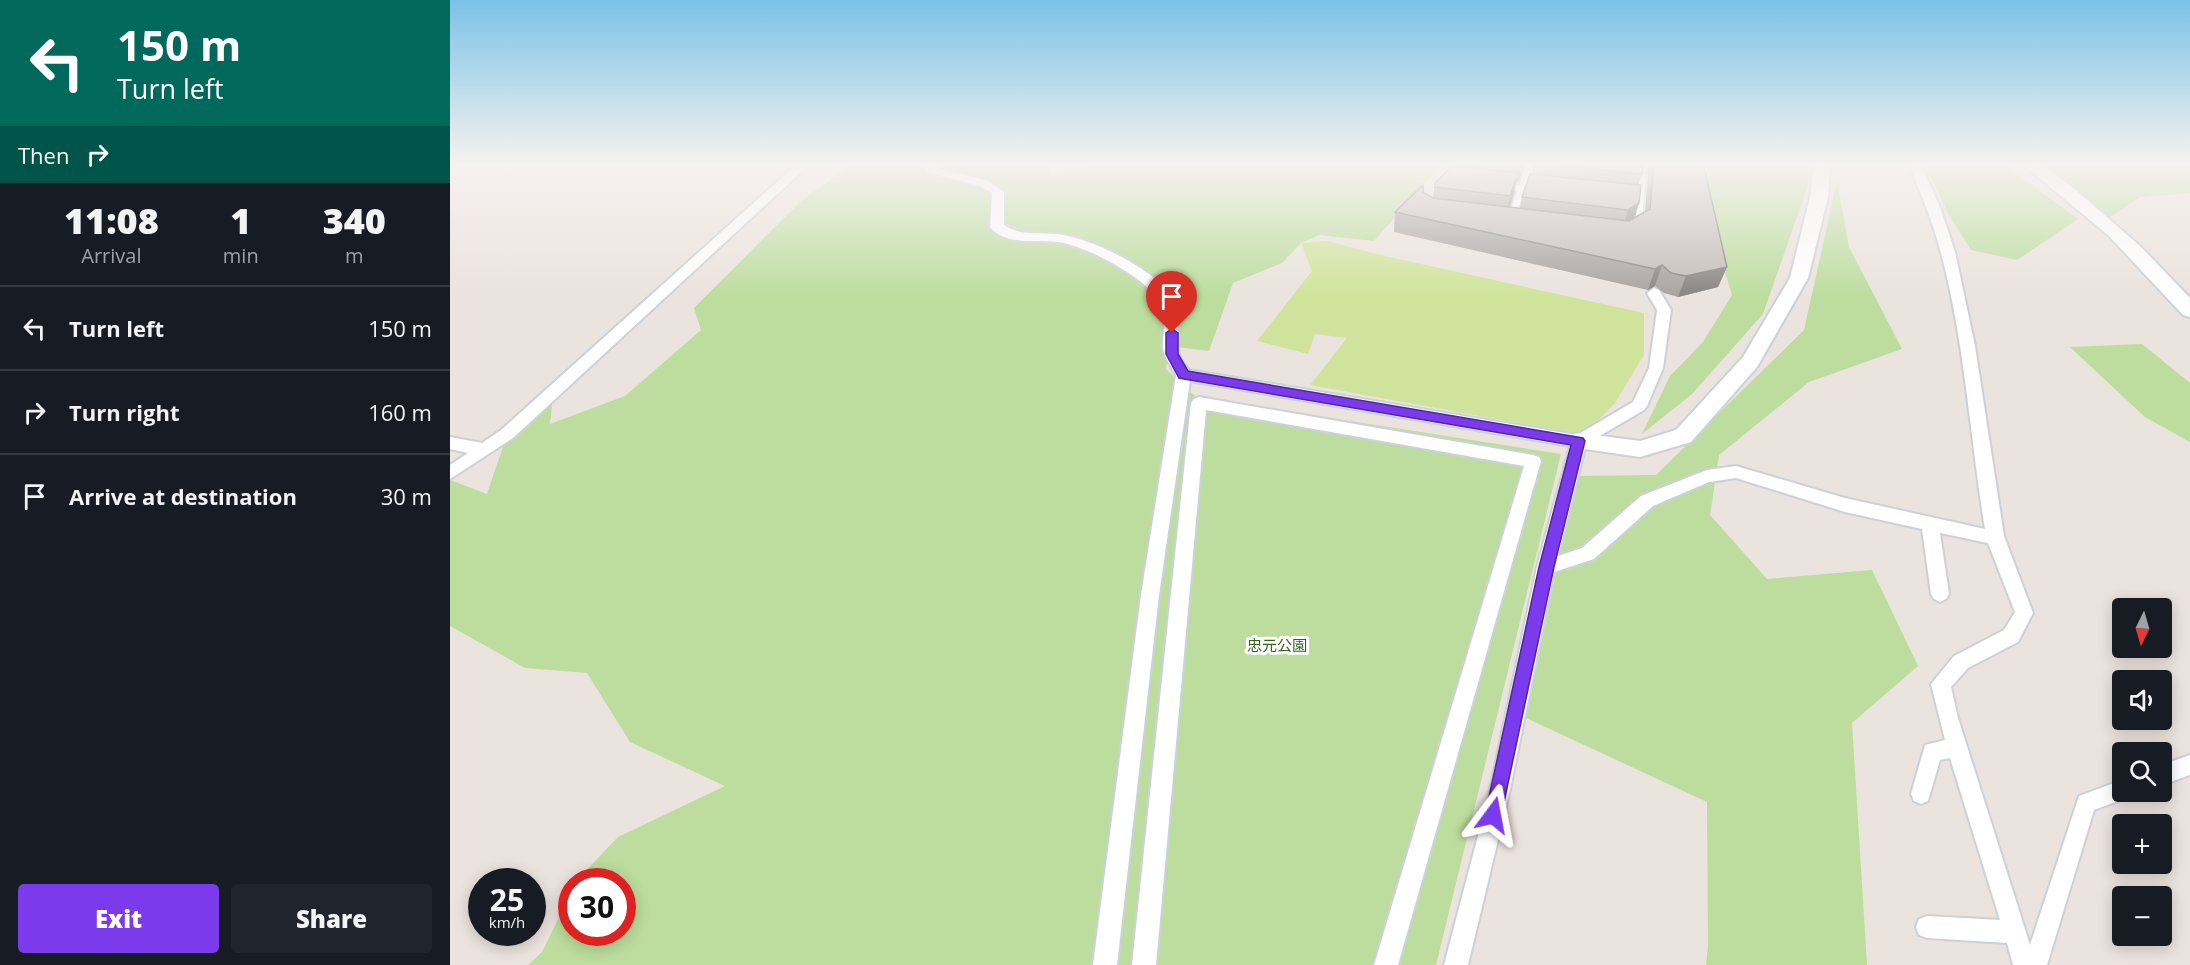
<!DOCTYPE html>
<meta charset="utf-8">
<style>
:root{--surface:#171b24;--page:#20242c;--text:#f1f3f6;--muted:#9ea1a6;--line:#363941;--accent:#7c3aed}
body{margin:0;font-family:"Open Sans","Noto Sans JP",sans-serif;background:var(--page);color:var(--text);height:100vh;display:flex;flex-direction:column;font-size:22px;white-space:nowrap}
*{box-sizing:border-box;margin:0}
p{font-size:20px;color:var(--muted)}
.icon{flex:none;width:33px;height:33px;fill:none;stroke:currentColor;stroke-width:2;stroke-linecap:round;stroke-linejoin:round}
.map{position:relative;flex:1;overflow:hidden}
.sheet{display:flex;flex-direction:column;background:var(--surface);width:450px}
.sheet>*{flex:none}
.top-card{background:#00695c;color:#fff;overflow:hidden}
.needle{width:39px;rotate:185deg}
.buttons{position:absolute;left:1662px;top:598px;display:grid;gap:12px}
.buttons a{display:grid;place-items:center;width:60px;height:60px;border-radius:6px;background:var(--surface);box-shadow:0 3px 15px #0003;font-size:30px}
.speed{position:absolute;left:18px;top:868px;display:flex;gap:12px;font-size:30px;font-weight:700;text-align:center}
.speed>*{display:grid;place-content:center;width:78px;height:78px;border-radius:50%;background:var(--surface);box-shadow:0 3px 15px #0003;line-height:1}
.speed small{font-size:15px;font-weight:400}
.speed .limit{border:9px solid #d22;background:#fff;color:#111}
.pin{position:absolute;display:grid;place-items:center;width:51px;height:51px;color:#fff;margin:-62px -26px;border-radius:50% 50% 50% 0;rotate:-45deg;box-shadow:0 0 6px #0007}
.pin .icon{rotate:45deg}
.me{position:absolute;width:66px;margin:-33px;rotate:13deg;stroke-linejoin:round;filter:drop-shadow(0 0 4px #0008)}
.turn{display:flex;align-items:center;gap:21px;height:126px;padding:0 18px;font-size:27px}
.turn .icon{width:78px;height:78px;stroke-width:2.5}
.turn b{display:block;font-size:42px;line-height:51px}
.then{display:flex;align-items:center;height:57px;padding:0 18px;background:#0003;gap:12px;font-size:22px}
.eta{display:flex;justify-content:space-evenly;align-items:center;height:102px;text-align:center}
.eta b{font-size:36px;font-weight:800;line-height:42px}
.primary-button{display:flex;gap:12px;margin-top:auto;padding:12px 18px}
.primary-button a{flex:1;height:69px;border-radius:6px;background:var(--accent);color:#fff;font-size:24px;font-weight:800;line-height:69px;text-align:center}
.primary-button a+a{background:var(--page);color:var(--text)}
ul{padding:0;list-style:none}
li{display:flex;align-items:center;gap:18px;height:84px;padding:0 18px;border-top:2px solid var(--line)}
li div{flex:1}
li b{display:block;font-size:22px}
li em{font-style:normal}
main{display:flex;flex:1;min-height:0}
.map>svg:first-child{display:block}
.green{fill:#bcdd9d}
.pitch{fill:#cfe49a}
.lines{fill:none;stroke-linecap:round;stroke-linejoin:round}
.lane-casing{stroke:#cbd0da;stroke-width:9}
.street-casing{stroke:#cbd0da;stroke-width:4}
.secondary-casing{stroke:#cbd0da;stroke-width:4}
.lane{stroke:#fff;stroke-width:7}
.street{fill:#fff;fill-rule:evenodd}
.secondary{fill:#fff;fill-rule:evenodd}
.wall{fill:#a8a39f}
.shaded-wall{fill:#888482}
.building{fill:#c3bdb9;stroke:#888482;stroke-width:1.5}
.route{fill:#7c3aed;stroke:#51269a;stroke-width:1.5}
.labels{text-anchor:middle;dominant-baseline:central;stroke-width:6;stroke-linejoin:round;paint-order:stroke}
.park-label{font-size:15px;fill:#36611f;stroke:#fff}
</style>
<main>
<section class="sheet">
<div class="top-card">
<div class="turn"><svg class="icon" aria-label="left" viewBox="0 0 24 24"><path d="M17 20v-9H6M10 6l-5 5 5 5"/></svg><div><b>150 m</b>Turn left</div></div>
<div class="then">Then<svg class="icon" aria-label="right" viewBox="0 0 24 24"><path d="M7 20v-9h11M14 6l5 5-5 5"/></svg></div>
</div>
<div class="eta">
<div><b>11:08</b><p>Arrival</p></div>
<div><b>1</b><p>min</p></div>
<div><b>340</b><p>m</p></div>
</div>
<ul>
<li><svg class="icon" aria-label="left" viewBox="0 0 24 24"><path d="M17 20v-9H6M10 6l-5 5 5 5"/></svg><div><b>Turn left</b></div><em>150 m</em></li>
<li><svg class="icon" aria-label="right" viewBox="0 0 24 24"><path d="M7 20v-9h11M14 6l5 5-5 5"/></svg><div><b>Turn right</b></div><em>160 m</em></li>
<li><svg class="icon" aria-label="arrive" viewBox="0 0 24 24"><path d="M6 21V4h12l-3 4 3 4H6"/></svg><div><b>Arrive at destination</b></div><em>30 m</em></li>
</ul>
<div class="primary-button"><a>Exit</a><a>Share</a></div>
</section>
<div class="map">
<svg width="1740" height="965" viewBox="0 0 1740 965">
<rect width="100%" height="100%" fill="#ebe3dd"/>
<g class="green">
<polygon points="403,163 602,163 599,176 656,163 996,163 985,172 924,241 869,235 851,243 832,263 783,283 759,351 719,346 716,369 746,397 1111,454 986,965 78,965 92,952 121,893 122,933 172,933 172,882 127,882 128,879 168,837 275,786 180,742 137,673 75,668 0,626 0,480 37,494 56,438 103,395 100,424 175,396 251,330 244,308 350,202"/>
<polygon points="1248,163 1362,163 1362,174 1313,314 1242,394 1192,434 1220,376 1253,342 1282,295 1256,209"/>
<polygon points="1474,163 1551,163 1628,219 1567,260 1521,250 1499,215"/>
<polygon points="1597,163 1740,163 1740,193 1690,197 1659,218"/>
<polygon points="1387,181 1399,247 1452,349 1359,382 1269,455 1260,515 1317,579 1422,570 1468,666 1402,723 1417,965 1256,965 1258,946 1257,802 1076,718 1126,476 1206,475 1354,330"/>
<polygon points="1692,344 1740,383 1740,442 1695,417 1620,347"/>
</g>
<polygon class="pitch" points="877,241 939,257 1194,313 1194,355 1165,403 1134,435 860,385 897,338 865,334 858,354 807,341 862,271 851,243"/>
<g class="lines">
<defs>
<g id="lane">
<polyline points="1056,187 1085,190"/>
<polyline points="1062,216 1081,163"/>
<polyline points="1188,225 1194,163"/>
</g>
<g id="street">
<polygon points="348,163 361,163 63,438 0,479 0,465 18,453 0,449 0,437 32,443 51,430"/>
<path d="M474,163h12l1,4 6,3 46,11 15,11v33c16,11 34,7 53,9 34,4 95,34 115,62 13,19 1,39 7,59 2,5 6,11 10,15l388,65 56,-33 16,-34 8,-58 -10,-17 7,-5 5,2 12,20 -8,58 -16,38 -3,4 -58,34 -28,112 24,-8 59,-52 66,-26 29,-4 109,32 140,31c-15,-92 -20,-186 -44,-276 -8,-31 -20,-60 -33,-90h12l20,44 15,45 20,94 29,190 29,77 -15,29 -50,26 -17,19 7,31 72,227 49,-149 43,-16v12h9l-2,5 -35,13 -47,155h-34l-6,-22 -80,-5 -8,-3 -3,-8 3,-8 8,-3 73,4 -50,-162 -10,2 -12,41 -7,3 -7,-3 -3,-7 14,-49 20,-5 -14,-56 23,-28 50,-26 11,-18 -27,-69 -48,-10 9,61 -3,5 -6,3 -6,-3 -3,-5 -9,-65 -77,-17 -109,-34 -27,4 -56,24 -59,53 -40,13 -45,222 -41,171h-24l45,-171 48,-227 33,-121 -380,-65 -31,214 -42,370h-24l48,-370 35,-220c-5,-9 -12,-17 -13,-28 -1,-16 7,-36 -5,-49 -19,-23 -65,-48 -94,-55 -23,-5 -56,5 -74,-16l2,-34 -12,-7 -53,-14z"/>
<polygon points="749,397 1083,455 1089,457 1091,461 948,965 924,965 1074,466 756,410 706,965 682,965 741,403 744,399"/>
<polygon points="1740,755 1740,775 1712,785 1712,765"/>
</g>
<g id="secondary">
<polygon points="1364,163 1380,163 1378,197 1358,278 1307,367 1241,442 1190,457 1121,447 1118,441 1121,435 1129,433 1190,441 1226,430 1293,357 1340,278 1360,197"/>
<polygon points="1571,163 1590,163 1627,191 1691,247 1740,298 1740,317 1733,315 1658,235"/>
</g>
</defs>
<use href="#lane" class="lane-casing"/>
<use href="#street" class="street-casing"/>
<use href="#secondary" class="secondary-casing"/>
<use href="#lane" class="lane"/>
<use href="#street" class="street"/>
<use href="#secondary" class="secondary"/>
</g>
<polygon class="wall" points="1012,163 1075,163 1068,183 1066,182 1064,194 1060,207 1070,208 1072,197 1082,174 1084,163 1192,174 1188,185 1185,218 1195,212 1199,163 1253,163 1277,267 1268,287 1228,297 1214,293 1205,286 1198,290 944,232 945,212 973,192 983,198 985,183 1011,167"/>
<g class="shaded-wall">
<polygon points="1072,163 1075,163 1068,183"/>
<polygon points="1068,173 1064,194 1056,216 1060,196"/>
<polygon points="1189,203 1183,224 1172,230 1178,210"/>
<polygon points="1212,265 1205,286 1198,290 1205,269"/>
<polygon points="1277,267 1268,287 1228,297 1236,276"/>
</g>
<g class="building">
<polygon points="1084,163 1193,163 1192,174"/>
<polygon points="1204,163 1253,163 1277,267 1236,276 1221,273 1212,265 1205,269 945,212 973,185 973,192 983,198 1179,221 1200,209"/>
<polygon points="1002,166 1068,173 1060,196 985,187 985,183"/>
<polygon points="1080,174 1191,185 1189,203 1178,210 1072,197"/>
</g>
<linearGradient id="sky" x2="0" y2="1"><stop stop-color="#7bc2e7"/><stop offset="0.55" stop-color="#f6f2f0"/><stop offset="1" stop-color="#f6f2f0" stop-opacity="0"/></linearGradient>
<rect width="1740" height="298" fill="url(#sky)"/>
<polygon class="route" points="722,329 728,333 728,354 738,371 1133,438 1135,441 1104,567 1050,821 1043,824 1037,821 1035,815 1089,567 1121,445 734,379 729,378 716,354 716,333"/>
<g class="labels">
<g class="park-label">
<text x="827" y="645">忠元公園</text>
</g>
</g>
</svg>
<div class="buttons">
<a><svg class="needle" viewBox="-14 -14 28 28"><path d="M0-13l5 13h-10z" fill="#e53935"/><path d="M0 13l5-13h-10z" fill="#9ea1a6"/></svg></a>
<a><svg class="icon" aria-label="sound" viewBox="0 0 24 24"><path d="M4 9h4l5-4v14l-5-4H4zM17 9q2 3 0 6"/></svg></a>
<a><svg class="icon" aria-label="search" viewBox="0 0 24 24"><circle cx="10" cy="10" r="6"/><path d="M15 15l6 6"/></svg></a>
<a>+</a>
<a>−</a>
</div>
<div class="speed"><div>25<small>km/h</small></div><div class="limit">30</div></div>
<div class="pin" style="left:722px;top:333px;background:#d93025"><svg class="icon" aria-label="arrive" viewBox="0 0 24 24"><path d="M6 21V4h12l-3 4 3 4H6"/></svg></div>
<svg class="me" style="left:1043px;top:815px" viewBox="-20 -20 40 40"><path d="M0-17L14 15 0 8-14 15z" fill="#7c3aed" stroke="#fff" stroke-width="4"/></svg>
</div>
</main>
